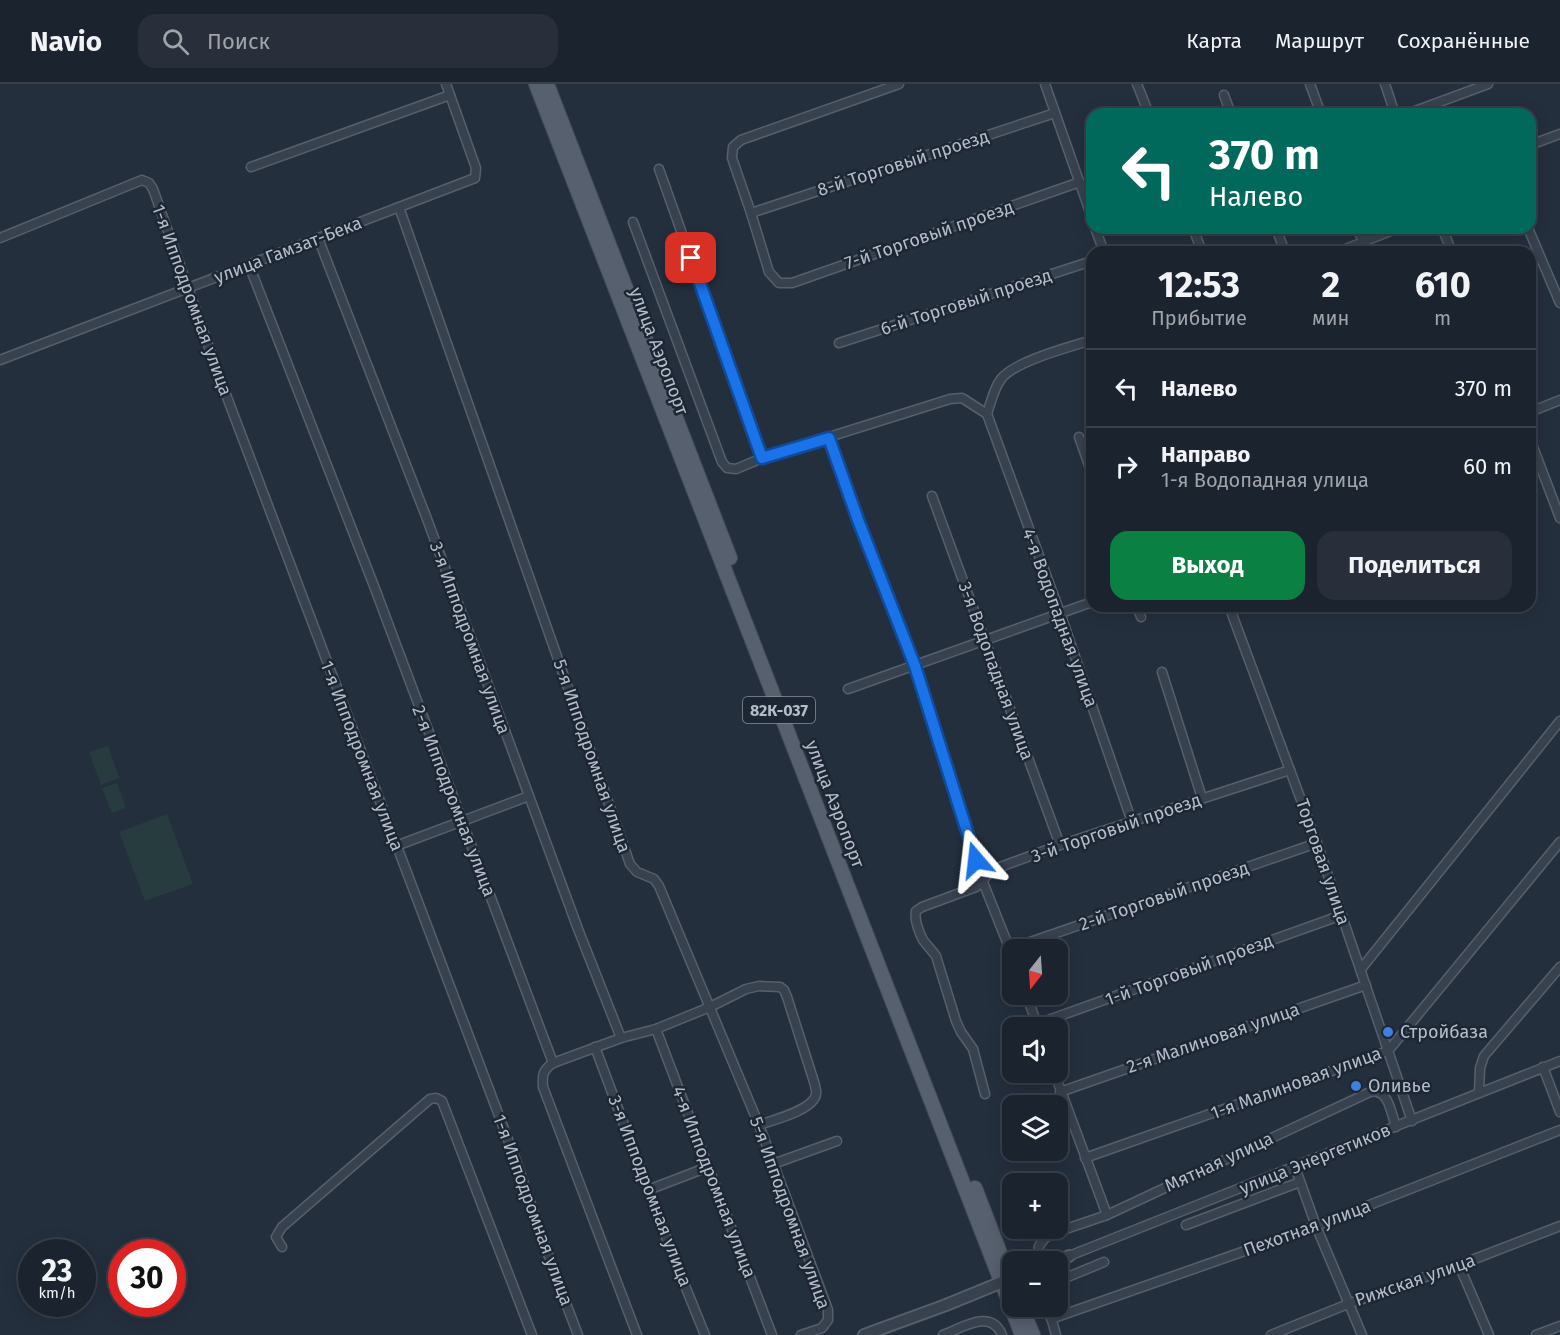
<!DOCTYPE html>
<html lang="ru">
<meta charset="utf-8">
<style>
:root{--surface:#1b232e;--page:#282f3a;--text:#f1f3f6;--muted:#a0a4aa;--line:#39404a;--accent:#0b8043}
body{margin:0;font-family:"Fira Sans",sans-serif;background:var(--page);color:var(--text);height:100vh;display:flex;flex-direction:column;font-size:22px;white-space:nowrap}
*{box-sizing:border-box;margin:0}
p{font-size:20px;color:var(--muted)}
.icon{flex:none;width:33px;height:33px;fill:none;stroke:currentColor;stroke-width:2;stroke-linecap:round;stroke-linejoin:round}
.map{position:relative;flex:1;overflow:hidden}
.side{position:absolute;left:1086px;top:162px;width:450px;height:366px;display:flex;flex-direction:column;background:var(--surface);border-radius:18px;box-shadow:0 3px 15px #0003,0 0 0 2px var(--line)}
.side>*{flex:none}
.hud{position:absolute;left:1086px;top:24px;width:450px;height:126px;border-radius:18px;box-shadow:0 3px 15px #0003,0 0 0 2px var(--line);background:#00695c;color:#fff;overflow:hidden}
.needle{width:39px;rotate:197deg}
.fabs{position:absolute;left:1002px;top:855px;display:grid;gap:12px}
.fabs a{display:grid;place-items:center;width:66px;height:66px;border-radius:12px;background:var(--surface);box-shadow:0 3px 15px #0003,0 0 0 2px var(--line);font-size:30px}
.speed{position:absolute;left:18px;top:1155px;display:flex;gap:12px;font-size:30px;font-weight:700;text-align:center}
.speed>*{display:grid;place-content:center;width:78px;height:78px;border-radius:50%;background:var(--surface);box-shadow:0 3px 15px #0003,0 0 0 2px var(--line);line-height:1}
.speed small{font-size:15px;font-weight:400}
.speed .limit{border:9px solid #d22;background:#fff;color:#111}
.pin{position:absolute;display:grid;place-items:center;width:51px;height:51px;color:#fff;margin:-26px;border-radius:12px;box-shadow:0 3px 9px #0006}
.me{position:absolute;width:66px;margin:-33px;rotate:343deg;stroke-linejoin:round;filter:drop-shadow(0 0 4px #0008)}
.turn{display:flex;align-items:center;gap:21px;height:126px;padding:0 24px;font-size:27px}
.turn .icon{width:78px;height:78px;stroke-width:2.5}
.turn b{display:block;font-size:42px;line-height:51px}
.eta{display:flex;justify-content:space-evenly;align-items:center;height:102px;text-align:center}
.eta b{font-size:36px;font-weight:700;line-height:42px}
.primary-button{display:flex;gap:12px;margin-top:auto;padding:12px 24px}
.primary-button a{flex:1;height:69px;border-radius:18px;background:var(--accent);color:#fff;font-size:24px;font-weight:700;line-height:69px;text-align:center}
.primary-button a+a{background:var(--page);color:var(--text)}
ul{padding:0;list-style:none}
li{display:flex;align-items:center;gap:18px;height:78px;padding:0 24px;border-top:2px solid var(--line)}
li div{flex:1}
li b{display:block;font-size:22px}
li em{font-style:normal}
header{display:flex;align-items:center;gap:36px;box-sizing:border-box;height:84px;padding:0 30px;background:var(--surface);border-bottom:2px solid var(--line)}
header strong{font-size:28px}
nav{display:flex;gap:33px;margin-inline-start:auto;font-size:21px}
.search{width:420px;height:54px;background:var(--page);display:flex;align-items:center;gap:15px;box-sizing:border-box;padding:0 21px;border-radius:18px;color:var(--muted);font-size:22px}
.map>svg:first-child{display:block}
.green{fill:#263c3f}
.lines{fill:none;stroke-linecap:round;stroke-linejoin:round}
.minor-casing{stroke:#565f6c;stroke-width:11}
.tertiary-casing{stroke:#565f6c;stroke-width:14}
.primary-casing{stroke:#414a57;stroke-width:16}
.minor{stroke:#38414e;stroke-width:8}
.tertiary{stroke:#38414e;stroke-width:10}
.primary{stroke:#56606e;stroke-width:14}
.tertiary-bridge-casing{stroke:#565f6c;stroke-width:14;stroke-linecap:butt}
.tertiary-bridge{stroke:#38414e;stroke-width:10}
.route-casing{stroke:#114b97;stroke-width:15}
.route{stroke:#1a73e8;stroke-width:10}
.shop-dot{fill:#3f7fe0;stroke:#1d2633;stroke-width:2}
.labels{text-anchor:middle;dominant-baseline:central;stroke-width:5;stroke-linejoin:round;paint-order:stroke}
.shield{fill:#1d2633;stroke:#878f9c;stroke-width:1.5}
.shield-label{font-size:16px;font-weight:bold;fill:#b4bcc9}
.street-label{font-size:18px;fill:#b4bcc9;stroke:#1d2633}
.poi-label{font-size:18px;fill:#b4bcc9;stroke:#1d2633;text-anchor:start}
</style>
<header>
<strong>Navio</strong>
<div class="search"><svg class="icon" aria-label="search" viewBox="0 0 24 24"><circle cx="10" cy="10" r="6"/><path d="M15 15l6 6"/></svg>Поиск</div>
<nav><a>Карта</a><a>Маршрут</a><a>Сохранённые</a></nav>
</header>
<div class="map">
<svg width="1560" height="1251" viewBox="0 0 1560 1251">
<rect width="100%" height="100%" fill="#242f3e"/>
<g class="green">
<polygon points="108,662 119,694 101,701 89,668"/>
<polygon points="117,699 126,724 112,729 102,704"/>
<polygon points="167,730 193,800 145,817 119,748"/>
</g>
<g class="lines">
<defs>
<g id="minor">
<polyline points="899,0 741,56 733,63 732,74 751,129 769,188 779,199 792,199 1080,98"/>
<polyline points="1045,0 1092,134"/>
<polyline points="1137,0 1149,30"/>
<polyline points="1310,0 1321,30"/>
<polyline points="1385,0 1395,30"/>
<polyline points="1224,11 1231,30"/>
<polyline points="1407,30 1488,0"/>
<polyline points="1530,61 1560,50"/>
<polyline points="251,83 450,11"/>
<polyline points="659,85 762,374"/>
<polyline points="399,123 630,780 637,788 654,795 659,802 759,1041 828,1226 828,1236 822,1244 801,1251"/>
<polyline points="751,129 1055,29"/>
<polyline points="633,138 722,378 727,384 736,385 762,374 950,315 962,314 987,330"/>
<polyline points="1095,144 1104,168"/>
<polyline points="1193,144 1202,168"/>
<polyline points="1276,144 1285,168"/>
<polyline points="1357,144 1364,159"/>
<polyline points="1442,144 1452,168"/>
<polyline points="1528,144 1560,219"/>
<polyline points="0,154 142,96 149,99 153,105 222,300 515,1074 556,1193 578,1251"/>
<polyline points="318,154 427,435 578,845 621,954"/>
<polyline points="1338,168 1398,144"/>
<path d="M249,181l125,321 179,477c-10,7 -11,12 -10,24l94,248"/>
<polyline points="839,259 1092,177"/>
<polyline points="0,276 475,94 476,84 446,0"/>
<polyline points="1530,328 1560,316"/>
<polyline points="987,330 1060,529 1132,738"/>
<path d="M987,330c4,-12 7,-26 14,-35 14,-18 69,-32 91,-39"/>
<polyline points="1079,353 1092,390"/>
<polyline points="829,354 858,436 915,582 983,798 1012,871"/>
<polyline points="1530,355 1560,434"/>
<polyline points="932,412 1060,761"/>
<polyline points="1137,522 1141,533"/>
<polyline points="1229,522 1317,759 1412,1037"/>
<polyline points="1162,588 1202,714"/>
<polyline points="848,605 1092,518"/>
<polyline points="396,762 529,712"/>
<polyline points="1010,865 1317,759"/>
<polyline points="1361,885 1560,637"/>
<polyline points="1026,910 1038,943"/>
<polyline points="1037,940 1342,831"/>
<polyline points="656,945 772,1251"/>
<polyline points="595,963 675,1177 705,1251"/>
<path d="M553,979l68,-25 35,-9 54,-22 36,-18 13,-3 21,1 4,3 3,7 28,88c0,3 2,6 1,9 -2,16 -43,26 -57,31"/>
<polyline points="1543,983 1560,1028"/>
<polyline points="1054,988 1107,1131"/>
<polyline points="1060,1008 1366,901"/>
<polyline points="1479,1009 1480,984 1484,972 1560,883"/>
<path d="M985,1010l-12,-45 -12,-17 -5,-11 -20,-65c-4,-6 -9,-10 -13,-16 -4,-8 -9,-20 -7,-29l6,-4 54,-20c7,-5 10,-12 16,-17l68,-25 230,-75"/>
<polyline points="1085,1074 1388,967 1560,758"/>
<polyline points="773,1080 837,1057"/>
<polyline points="1295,1083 1316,1142 1362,1251"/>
<polyline points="648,1106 708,1083"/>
<polyline points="1186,1141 1300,1098"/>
<polyline points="282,1163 276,1153 282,1143 430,1015 436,1014 442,1017 532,1251"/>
<polyline points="1069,1172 1560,977"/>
<path d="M1037,1178l2,-16 6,-8 9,-5 53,-18 263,-123c19,-4 21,21 26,35"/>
<polyline points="1459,1181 1489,1251"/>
<polyline points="1058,1197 1104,1178"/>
<polyline points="1048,1222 1056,1251"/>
<polyline points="1051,1235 1316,1142 1560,1046"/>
<path d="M943,1251c19,-7 48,-27 59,0"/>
<polyline points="1271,1251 1348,1220 1459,1181 1560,1142"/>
<polyline points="1536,1251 1560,1242"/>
</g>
<g id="tertiary">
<polyline points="1056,1178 1069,1172"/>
<polyline points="864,1251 946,1221"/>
</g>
<g id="primary">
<polyline points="536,0 1022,1251"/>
<polyline points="547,0 730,474"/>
<polyline points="975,1104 1012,1200"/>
<polyline points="1021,1222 1033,1251"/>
</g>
</defs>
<use href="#minor" class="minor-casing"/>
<use href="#tertiary" class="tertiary-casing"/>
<use href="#primary" class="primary-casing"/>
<use href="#minor" class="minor"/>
<use href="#tertiary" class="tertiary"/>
<use href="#primary" class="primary"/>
<defs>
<polyline id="tertiary-bridge" points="946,1221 1012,1194"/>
</defs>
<use href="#tertiary-bridge" class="tertiary-bridge-casing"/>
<use href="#tertiary-bridge" class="tertiary-bridge"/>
</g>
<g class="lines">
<defs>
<polyline id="route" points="691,174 762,374 829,354 858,436 915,582 976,776"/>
</defs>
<use href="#route" class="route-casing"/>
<use href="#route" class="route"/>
</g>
<g class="shop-dot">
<circle cx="1388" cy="948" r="6"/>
<circle cx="1356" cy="1002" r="6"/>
</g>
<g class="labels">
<rect class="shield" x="743" y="613" width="72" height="26" rx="4.5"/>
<g class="shield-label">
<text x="779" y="626">82К-037</text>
</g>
<g class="street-label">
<text transform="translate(903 79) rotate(-18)">8-й Торговый проезд</text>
<text transform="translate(929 151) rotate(-19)">7-й Торговый проезд</text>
<text transform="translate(288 166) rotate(-21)">улица Гамзат-Бека</text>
<text transform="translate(192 216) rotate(70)">1-я Ипподромная улица</text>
<text transform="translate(966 218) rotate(-18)">6-й Торговый проезд</text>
<text transform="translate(659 267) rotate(69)">улица Аэропорт</text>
<text transform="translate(1060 534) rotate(70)">4-я Водопадная улица</text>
<text transform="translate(470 554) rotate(70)">3-я Ипподромная улица</text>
<text transform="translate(996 587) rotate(70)">3-я Водопадная улица</text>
<text transform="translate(362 672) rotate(69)">1-я Ипподромная улица</text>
<text transform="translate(592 672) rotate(71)">5-я Ипподромная улица</text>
<text transform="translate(454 717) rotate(69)">2-я Ипподромная улица</text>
<text transform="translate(835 720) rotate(69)">улица Аэропорт</text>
<text transform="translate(1116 744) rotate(-19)">3-й Торговый проезд</text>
<text transform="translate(1323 778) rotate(71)">Торговая улица</text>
<text transform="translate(1164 812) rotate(-19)">2-й Торговый проезд</text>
<text transform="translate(1189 886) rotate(-20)">1-й Торговый проезд</text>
<text transform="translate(1213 954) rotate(-19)">2-я Малиновая улица</text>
<text transform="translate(1296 999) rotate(-20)">1-я Малиновая улица</text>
<text transform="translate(1315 1075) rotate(-22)">улица Энергетиков</text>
<text transform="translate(1219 1078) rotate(-25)">Мятная улица</text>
<text transform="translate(714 1098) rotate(69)">4-я Ипподромная улица</text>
<text transform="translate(650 1107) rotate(69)">3-я Ипподромная улица</text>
<text transform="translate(533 1126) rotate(70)">1-я Ипподромная улица</text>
<text transform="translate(790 1129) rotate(70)">5-я Ипподромная улица</text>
<text transform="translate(1307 1144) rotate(-20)">Пехотная улица</text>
<text transform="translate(1415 1196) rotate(-19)">Рижская улица</text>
</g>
<g class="poi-label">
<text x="1400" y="948">Стройбаза</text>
<text x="1368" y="1002">Оливье</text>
</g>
</g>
</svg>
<div class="fabs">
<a><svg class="needle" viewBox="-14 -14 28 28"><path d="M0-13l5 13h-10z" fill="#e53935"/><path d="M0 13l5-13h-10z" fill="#a0a4aa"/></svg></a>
<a><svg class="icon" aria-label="sound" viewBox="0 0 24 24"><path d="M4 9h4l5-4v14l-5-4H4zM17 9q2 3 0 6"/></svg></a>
<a><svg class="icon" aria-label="layers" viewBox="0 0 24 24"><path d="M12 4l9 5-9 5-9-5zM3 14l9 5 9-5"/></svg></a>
<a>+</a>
<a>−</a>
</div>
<div class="speed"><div>23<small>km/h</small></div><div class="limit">30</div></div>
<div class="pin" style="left:691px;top:174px;background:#d93025"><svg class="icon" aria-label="arrive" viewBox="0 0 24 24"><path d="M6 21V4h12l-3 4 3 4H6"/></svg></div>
<svg class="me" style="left:976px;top:776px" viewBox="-20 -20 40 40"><path d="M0-17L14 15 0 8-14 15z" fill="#1a73e8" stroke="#fff" stroke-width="4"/></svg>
<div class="hud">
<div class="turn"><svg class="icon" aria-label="left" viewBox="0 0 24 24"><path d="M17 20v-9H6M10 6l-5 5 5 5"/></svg><div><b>370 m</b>Налево</div></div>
</div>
<section class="side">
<div class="eta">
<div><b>12:53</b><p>Прибытие</p></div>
<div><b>2</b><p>мин</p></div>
<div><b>610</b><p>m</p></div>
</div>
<ul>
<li><svg class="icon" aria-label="left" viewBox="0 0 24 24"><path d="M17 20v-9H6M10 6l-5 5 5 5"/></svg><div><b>Налево</b></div><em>370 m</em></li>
<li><svg class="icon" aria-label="right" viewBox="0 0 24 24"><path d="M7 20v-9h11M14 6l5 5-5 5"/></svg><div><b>Направо</b><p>1-я Водопадная улица</p></div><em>60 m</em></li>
</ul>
<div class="primary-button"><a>Выход</a><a>Поделиться</a></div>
</section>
</div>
